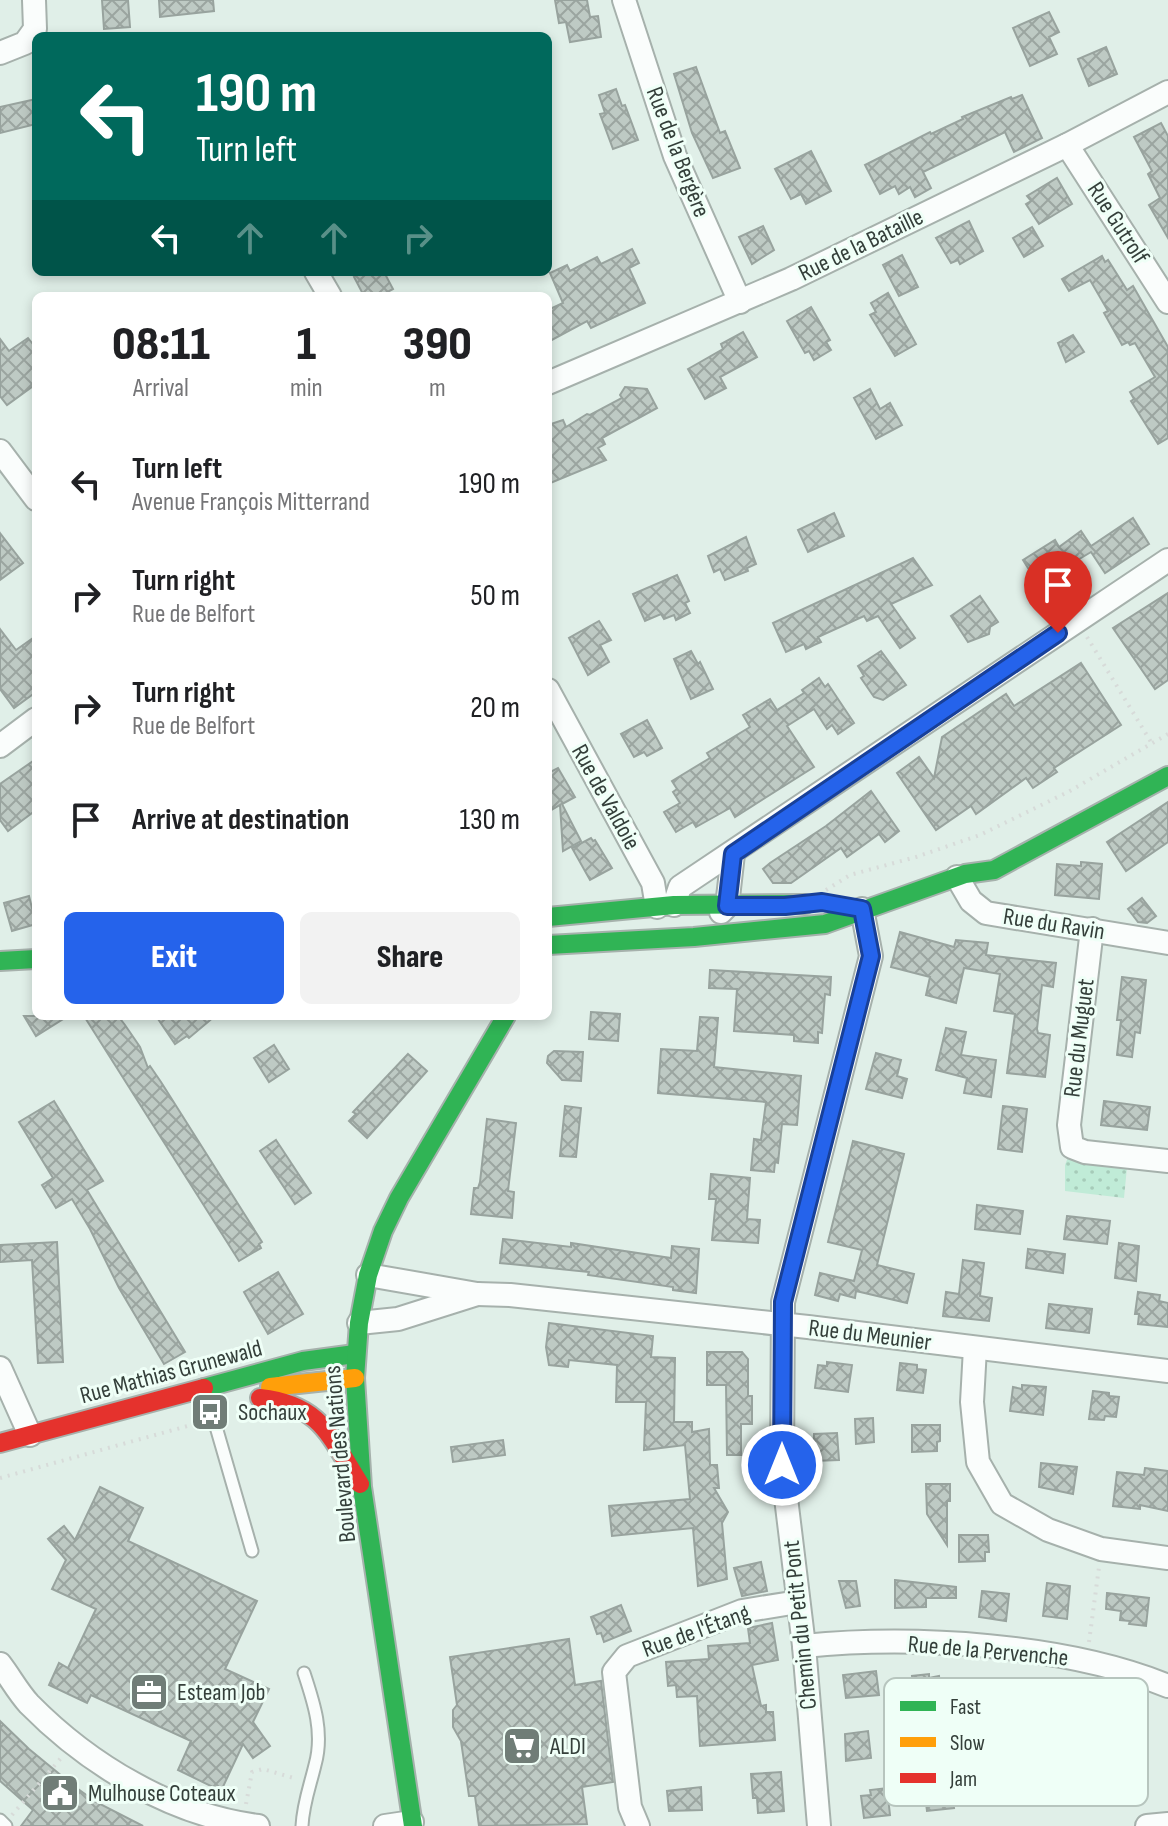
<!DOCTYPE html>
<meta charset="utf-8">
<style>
:root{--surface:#fff;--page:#f2f2f2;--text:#202124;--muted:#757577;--accent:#2563eb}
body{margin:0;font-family:"Sofia Sans Condensed",sans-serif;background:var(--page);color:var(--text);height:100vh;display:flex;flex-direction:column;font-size:30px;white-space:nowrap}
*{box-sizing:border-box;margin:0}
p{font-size:26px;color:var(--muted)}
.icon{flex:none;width:44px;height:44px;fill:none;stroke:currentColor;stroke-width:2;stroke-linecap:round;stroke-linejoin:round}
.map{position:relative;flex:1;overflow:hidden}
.panel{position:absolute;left:32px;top:292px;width:520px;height:728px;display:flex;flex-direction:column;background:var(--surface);border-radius:12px;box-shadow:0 4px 12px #0003}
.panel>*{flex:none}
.top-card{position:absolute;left:32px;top:32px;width:520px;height:244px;border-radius:12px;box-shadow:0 4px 12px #0003;background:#00695c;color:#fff;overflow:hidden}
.pin{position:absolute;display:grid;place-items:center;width:68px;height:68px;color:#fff;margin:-82px -34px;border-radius:50% 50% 50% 0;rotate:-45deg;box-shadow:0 0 8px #0007}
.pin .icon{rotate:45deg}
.me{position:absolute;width:88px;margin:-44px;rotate:0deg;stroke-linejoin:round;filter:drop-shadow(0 0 6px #0008)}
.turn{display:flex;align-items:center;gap:28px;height:168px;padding:0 32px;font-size:36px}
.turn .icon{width:104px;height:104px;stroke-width:2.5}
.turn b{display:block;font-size:56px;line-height:68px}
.lanes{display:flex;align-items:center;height:76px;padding:0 32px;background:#0003;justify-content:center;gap:40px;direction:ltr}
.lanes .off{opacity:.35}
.eta{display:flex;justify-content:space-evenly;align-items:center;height:136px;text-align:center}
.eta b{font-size:48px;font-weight:800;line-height:56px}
.action{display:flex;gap:16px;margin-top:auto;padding:16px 32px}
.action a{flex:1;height:92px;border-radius:12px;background:var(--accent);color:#fff;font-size:32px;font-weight:800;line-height:92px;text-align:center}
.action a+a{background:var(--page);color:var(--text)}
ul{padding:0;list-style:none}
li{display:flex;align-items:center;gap:24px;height:112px;padding:0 32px}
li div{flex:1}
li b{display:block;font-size:30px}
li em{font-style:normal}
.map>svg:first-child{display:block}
.grass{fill:url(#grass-dots)}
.building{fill:url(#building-cross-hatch);stroke:#98a39e;stroke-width:2}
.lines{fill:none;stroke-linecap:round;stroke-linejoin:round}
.lane-casing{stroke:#a6b1ac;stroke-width:15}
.street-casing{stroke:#a6b1ac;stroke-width:26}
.fast-casing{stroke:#a6b1ac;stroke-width:22}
.slow-casing{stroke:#a6b1ac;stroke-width:22}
.jam-casing{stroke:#a6b1ac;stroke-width:22}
.path{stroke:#d7dbd9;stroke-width:4;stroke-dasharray:2 6;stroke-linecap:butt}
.lane{stroke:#fafdfc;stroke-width:11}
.street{stroke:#fafdfc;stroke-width:22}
.fast{stroke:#30b455;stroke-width:18}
.slow{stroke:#ff9f0a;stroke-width:18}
.jam{stroke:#e5322d;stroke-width:18}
.route-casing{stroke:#184099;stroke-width:20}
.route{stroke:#2563eb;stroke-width:14}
.labels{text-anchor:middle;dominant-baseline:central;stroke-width:6;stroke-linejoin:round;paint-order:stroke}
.street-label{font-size:24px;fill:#343f3a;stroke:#effff7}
.poi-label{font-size:24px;fill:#343f3a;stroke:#effff7;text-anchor:start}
.key{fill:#effff7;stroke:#b7c5be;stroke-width:2}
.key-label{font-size:22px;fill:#343f3a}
</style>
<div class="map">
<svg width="1168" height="1826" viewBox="0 0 1168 1826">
<defs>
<pattern id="grass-dots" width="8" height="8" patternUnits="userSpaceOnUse" patternTransform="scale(2)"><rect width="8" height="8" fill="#c0ebd7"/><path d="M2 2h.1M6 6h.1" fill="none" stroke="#a6cbb9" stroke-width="1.8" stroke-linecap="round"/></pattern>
<pattern id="building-cross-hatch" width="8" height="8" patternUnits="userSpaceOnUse" patternTransform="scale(2)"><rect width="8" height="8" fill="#becac4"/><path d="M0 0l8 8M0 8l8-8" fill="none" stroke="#9ba5a0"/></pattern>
</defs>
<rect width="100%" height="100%" fill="#e0efe8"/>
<polygon class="grass" points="1072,1147 1128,1157 1124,1198 1065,1191 1065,1165"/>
<g class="building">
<polygon points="102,0 128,0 130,27 104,29"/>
<polygon points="159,0 213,0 214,11 160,17"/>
<polygon points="555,0 587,0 590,17 598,16 601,37 570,42 566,22 559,23"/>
<polygon points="1049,12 1059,32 1049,37 1057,54 1030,66 1013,28"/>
<polygon points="1106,47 1117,74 1089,86 1078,59"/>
<polygon points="696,67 720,133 725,131 740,168 713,178 692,133 674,74"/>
<polygon points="616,89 622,106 625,105 638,140 613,149 600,114 605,113 599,95"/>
<polygon points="1022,95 1042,138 1014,152 1005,132 923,172 931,188 915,197 910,187 899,194 895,186 880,194 865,165 930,132 931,134 963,119 962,117 1011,97 1012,99"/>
<polygon points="36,99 36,124 0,133 0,107"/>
<polygon points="1161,123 1168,136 1168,238 1149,205 1160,198 1148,174 1152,171 1134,137"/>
<polygon points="811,151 831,191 806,204 801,194 791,199 775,169"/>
<polygon points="1057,178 1072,204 1039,224 1026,204 1031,201 1027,196"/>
<polygon points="969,221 983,251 960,264 958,260 951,263 936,238"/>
<polygon points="763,226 774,250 752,264 739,237"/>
<polygon points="1032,227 1043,246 1024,257 1013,238"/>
<polygon points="632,249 639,263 629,268 645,303 591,328 587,321 548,342 548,310 563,303 550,273 567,265 570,271 597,257 601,264"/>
<polygon points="902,255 918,287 899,296 883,265"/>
<polygon points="1102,256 1105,262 1108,260 1127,290 1133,286 1168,347 1168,438 1158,444 1131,401 1134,399 1130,392 1155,377 1135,343 1130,345 1128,342 1122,345 1104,313 1108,311 1090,280 1069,291 1062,279"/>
<polygon points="363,272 384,272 393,289 380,296 364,296 354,277"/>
<polygon points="888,293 916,344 895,356 870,315 876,312 871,303"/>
<polygon points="811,307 830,340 826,342 831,350 814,360 809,351 805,353 787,321"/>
<polygon points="743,332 757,357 720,377 726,388 705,399 688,369 723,349 721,344"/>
<polygon points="1073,335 1084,352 1066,362 1058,343"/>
<polygon points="28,338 36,348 36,384 7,405 0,396 0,339 9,351"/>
<polygon points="625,387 647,389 657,408 602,438 605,444 598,448 606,460 548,484 548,425 563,420 566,427 587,414 590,415 622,398 620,395"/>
<polygon points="870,389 880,409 890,403 902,425 876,439 854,398"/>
<polygon points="834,513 844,536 808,552 798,530"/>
<polygon points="1133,518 1149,544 1105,573 1091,552 1038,584 1023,560 1055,540 1059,547 1081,531 1091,546"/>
<polygon points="0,533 23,563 0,580"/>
<polygon points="746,537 756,564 747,568 748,571 725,580 720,569 714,572 708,556"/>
<polygon points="913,558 932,585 891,604 915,638 900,648 878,616 867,621 864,616 818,637 821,642 814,645 806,649 804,644 786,652 773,623"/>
<polygon points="677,575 689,601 685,603 690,613 676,620 674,615 664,619 661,614 645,621 633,594"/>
<polygon points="1168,593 1168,680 1155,689 1113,628"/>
<polygon points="980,596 998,622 990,627 989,634 968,642 951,616"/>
<polygon points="599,621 611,640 600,645 609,662 588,675 569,638"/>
<polygon points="0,629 16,650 36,636 36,692 14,708 0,689"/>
<polygon points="691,651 698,664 700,662 713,689 691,699 674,659"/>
<polygon points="881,651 906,685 883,700 874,697 861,678 864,676 858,666"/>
<polygon points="1081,663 1121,725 1054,768 1057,772 1033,788 1026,778 976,814 971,806 936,830 897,773 919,757 934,778 942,737 1006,694 1014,706"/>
<polygon points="819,678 825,687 828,684 854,723 838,734 832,725 827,729 814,709 787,726 814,767 735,817 730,808 696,827 693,822 676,832 664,812 680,803 673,792 677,789 672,781 710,758 707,753 750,727 743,715 770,699 777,710 804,693 802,690"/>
<polygon points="647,720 662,748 647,756 644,752 634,757 621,734"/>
<polygon points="36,759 36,810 8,831 0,820 0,784"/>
<polygon points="558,768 575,797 562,804 581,841 563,851 560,805 548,812 548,773"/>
<polygon points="871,791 899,831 885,842 879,834 847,857 841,848 791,883 773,883 763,869 770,863 826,826"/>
<polygon points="1168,802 1168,842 1126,871 1107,842"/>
<polygon points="591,838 593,841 595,840 612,868 590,880 572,848"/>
<polygon points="1081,862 1102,864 1099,899 1055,895 1057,864 1081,866"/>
<polygon points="29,896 36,924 12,931 4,903"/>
<polygon points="1142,898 1156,916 1147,923 1138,922 1128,909"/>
<polygon points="900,932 954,947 956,940 988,943 986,955 1056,963 1053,987 1042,985 1037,1029 1038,1033 1050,1035 1045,1077 1007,1073 1015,1014 994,1011 1000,974 964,968 956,1003 926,995 930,977 891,967"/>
<polygon points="710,970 831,977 830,995 825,994 822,1033 818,1032 818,1043 794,1041 794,1035 734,1031 737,989 709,988"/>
<polygon points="1122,977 1146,980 1140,1033 1135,1032 1132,1057 1117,1055 1121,1020 1117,1020"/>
<polygon points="591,1012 620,1014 618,1041 589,1039"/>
<polygon points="24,1016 68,1016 36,1036"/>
<polygon points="84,1016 118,1016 125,1025 140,1047 148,1068 150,1066 161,1082 262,1242 259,1244 261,1248 239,1261"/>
<polygon points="156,1016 215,1016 189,1038 187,1036 175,1044"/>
<polygon points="700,1017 718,1018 714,1067 801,1076 797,1125 782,1124 778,1163 775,1162 774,1172 751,1170 754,1139 761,1140 766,1102 658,1093 661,1049 697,1051"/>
<polygon points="946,1028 966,1032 961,1055 996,1060 991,1097 964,1093 967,1078 936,1070"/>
<polygon points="274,1045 289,1069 269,1082 254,1058"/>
<polygon points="554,1051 583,1052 581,1081 562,1080 547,1063 548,1056"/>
<polygon points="876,1053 901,1060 897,1076 907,1079 902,1098 866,1089"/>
<polygon points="408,1054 427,1071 367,1138 349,1121 356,1114 353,1112"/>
<polygon points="54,1101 103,1181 87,1190 185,1352 164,1364 119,1288 90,1229 72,1199 56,1208 42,1185 53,1178 19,1122"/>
<polygon points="1104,1101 1150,1107 1147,1130 1101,1125"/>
<polygon points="565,1106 581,1108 576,1157 560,1156"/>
<polygon points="1003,1106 1027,1109 1022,1152 998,1149"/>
<polygon points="487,1119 516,1123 508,1191 514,1192 512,1218 471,1214 474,1188 478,1188 480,1182"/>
<polygon points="276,1140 311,1193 295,1204 260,1151"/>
<polygon points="853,1141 904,1154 877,1265 914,1274 907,1303 856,1291 855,1298 840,1294 838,1301 815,1295 820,1273 854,1281 862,1250 828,1242"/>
<polygon points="711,1174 750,1178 747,1219 760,1220 758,1243 712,1240 716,1199 709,1199"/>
<polygon points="977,1205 1023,1211 1020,1234 975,1229"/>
<polygon points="1067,1216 1110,1221 1107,1244 1064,1239"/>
<polygon points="503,1239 571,1247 571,1243 671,1258 672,1246 699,1249 696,1293 673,1290 673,1287 588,1275 589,1272 500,1263"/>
<polygon points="57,1242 63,1362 38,1363 32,1260 0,1262 0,1245"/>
<polygon points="1119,1243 1139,1246 1136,1281 1115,1278"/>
<polygon points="1028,1249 1065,1254 1063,1273 1026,1268"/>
<polygon points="963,1260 984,1263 980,1296 992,1298 989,1321 943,1316 946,1292 959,1294"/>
<polygon points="278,1272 303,1314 268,1334 244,1292"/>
<polygon points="1138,1292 1160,1295 1159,1301 1168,1303 1168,1327 1138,1324 1139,1314 1135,1314"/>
<polygon points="1049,1304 1092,1309 1089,1333 1046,1328"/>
<polygon points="549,1323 653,1336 651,1357 675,1358 674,1422 692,1422 692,1432 709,1429 710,1465 717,1465 719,1488 714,1488 728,1512 722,1523 727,1579 698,1586 693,1528 612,1536 609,1506 690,1499 685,1445 644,1450 646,1402 616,1402 617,1365 569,1360 568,1367 549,1365 546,1347"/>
<polygon points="707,1352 742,1352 748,1359 748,1396 752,1396 752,1424 741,1424 741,1455 727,1455 726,1385 707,1385"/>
<polygon points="827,1362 852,1365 848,1392 815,1388 818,1365 827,1366"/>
<polygon points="900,1363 917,1365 917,1369 926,1370 923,1393 897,1390"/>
<polygon points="1022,1385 1046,1387 1043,1415 1010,1411 1013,1387 1022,1389"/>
<polygon points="1093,1391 1109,1393 1109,1396 1119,1397 1116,1417 1105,1416 1104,1420 1089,1419"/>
<polygon points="873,1418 874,1442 856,1444 855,1419"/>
<polygon points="912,1425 940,1425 940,1441 937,1442 937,1451 912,1452"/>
<polygon points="837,1433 839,1460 813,1461 814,1434"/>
<polygon points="503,1440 505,1455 453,1462 451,1447"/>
<polygon points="1041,1463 1077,1467 1073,1494 1039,1487"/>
<polygon points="1145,1468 1168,1471 1168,1511 1140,1505 1140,1509 1113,1506 1117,1472 1144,1475"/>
<polygon points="926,1484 950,1484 950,1501 947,1501 947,1545 927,1514"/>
<polygon points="100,1487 143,1508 128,1541 257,1601 225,1669 269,1689 253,1722 270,1746 253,1758 243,1744 221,1791 178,1770 191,1741 91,1695 87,1703 49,1685 59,1663 68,1668 96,1609 52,1589 66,1560 48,1539 64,1526 75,1540"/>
<polygon points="959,1535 988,1535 989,1552 985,1552 985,1561 959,1562"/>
<polygon points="761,1562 767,1591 742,1596 734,1568"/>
<polygon points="895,1580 956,1587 956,1598 926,1598 926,1607 895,1608"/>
<polygon points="839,1581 856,1581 860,1606 846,1608"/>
<polygon points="1047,1583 1070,1586 1067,1619 1043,1616"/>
<polygon points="982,1591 1009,1594 1006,1621 979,1617"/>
<polygon points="1107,1593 1149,1598 1146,1626 1129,1624 1130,1621 1120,1620 1121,1611 1106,1609"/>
<polygon points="621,1605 631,1631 604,1642 601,1633 597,1634 591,1617"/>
<polygon points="772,1623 778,1660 752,1665 761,1706 766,1705 766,1712 773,1712 775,1740 700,1746 697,1696 677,1697 676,1685 668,1686 666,1662 709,1659 708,1646 750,1643 748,1628"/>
<polygon points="569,1639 575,1685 601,1681 613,1782 582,1787 587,1824 479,1826 475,1796 469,1796 461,1741 453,1727 453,1710 457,1705 450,1657"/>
<polygon points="876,1671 879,1695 846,1698 843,1675"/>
<polygon points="929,1674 929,1678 939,1676 941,1697 934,1697 936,1716 917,1718 912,1676"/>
<polygon points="0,1721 29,1749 74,1786 96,1802 143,1826 21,1826 33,1810 0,1781"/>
<polygon points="868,1731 871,1758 846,1761 845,1734"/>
<polygon points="781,1772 784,1811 758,1813 757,1798 753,1798 751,1774"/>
<polygon points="951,1781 954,1808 927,1811 924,1788 934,1787 933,1783"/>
<polygon points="701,1787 702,1810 669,1811 667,1791"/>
<polygon points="887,1788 890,1815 864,1818 861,1796 871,1795 870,1790"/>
</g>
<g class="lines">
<defs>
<g id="lane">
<polyline points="210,1406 252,1551"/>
<polyline points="0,1820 6,1826"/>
<path d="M302,1826c1,-22 8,-40 13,-61 9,-32 -1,-62 -11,-92"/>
</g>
<g id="street">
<polyline points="624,0 675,156 740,302"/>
<polyline points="0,53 25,43 35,29 34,0"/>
<polyline points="1067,145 1168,302"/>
<polyline points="316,272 330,296"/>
<polyline points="548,383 791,279 1067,145 1168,92"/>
<polyline points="0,451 36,499"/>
<polyline points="548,690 653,883 657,907"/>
<polyline points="0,746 36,719"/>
<polyline points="957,877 971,901 986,913 1168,943"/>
<polyline points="674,905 680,887 1168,560"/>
<polyline points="721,912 727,906 733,854"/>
<polyline points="1092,929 1069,1125 1072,1147 1085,1152 1168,1161"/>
<polyline points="477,1294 510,1295 808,1327 1168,1371"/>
<polyline points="359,1323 398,1319 477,1294 368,1275"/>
<polyline points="975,1348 972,1402 978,1462 1002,1504 1048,1530 1101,1549 1168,1558"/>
<polyline points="0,1368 30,1435"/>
<path d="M804,1646c110,-11 262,-2 364,40"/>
<path d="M0,1664c10,13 18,28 29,40 60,61 143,111 229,122"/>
<polyline points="385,1826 412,1822"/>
<polyline points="638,1826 630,1807 614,1672 627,1656 742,1611 798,1602"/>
<polyline points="819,1826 804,1646 782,1465 783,1302 871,956 862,909"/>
<polyline points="1147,1826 1168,1824"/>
</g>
<g id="fast">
<polyline points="548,917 674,905 805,904"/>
<polyline points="548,945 694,937 825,924 965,874 994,870 1168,776"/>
<polyline points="0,961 36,959"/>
<polyline points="204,1388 303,1361 355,1354"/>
<polyline points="413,1826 362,1487 355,1378 359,1323 368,1275 383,1231 399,1198 506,1016"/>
</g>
<polyline id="slow" points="270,1387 355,1378"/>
<g id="jam">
<path d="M260,1398c62,7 70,39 100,86"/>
<polyline points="0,1443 204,1388"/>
</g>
</defs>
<use href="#lane" class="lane-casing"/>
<use href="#street" class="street-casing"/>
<use href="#fast" class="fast-casing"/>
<use href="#slow" class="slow-casing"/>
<use href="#jam" class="jam-casing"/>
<g class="path">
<polyline points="1087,637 1151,742"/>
<polyline points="826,890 850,875 916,857 980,835 1068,792 1168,734"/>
<polyline points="0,1478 202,1422"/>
<polyline points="1089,1642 1099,1567"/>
<polyline points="246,1804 252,1772 263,1769 297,1779"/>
<polyline points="12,1815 61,1758"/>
</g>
<use href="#lane" class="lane"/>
<use href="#street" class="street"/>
<use href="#fast" class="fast"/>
<use href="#slow" class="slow"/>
<use href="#jam" class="jam"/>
</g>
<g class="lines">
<defs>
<polyline id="route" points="782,1465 783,1302 871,956 862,909 822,902 785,906 727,906 733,854 1058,633"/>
</defs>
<use href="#route" class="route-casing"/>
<use href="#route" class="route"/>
</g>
<defs>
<symbol id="bus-square" viewBox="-11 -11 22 22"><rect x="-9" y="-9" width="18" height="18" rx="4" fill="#707d77" stroke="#effff7"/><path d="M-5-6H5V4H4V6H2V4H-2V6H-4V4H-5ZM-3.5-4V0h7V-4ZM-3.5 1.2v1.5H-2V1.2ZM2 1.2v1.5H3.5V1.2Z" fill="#fff"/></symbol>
<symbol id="office-square" viewBox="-11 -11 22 22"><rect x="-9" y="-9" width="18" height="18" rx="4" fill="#707d77" stroke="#effff7"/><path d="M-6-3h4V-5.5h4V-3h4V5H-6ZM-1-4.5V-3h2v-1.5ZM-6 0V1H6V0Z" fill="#fff"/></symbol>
<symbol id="supermarket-square" viewBox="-11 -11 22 22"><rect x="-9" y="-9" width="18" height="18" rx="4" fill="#707d77" stroke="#effff7"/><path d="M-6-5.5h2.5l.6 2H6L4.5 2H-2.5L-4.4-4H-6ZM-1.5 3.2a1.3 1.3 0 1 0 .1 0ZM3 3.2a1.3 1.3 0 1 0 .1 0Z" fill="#fff"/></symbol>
<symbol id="civic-square" viewBox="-11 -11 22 22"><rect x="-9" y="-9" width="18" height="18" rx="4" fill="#707d77" stroke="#effff7"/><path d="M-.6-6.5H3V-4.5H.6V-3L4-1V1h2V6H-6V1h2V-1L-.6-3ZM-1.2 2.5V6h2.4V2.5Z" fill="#fff"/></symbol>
</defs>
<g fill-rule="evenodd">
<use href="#bus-square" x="188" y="1390" width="44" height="44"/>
<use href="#office-square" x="127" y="1670" width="44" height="44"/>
<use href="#supermarket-square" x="500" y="1724" width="44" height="44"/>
<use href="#civic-square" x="38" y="1771" width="44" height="44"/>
</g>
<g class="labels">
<g class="street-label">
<text transform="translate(678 152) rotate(69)">Rue de la Bergère</text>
<text transform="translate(1118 223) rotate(57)">Rue Gutrolf</text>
<text transform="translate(861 245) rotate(-26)">Rue de la Bataille</text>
<text transform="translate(606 797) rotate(61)">Rue de Valdoie</text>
<text transform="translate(1054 924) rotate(9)">Rue du Ravin</text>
<text transform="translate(1079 1038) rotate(-83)">Rue du Muguet</text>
<text transform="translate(870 1335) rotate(7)">Rue du Meunier</text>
<text transform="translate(171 1372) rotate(-15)">Rue Mathias Grunewald</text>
<text transform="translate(340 1454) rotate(-95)">Boulevard des Nations</text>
<text transform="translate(800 1625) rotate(-96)">Chemin du Petit Pont</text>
<text transform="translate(696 1631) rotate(-20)">Rue de l'Étang</text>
<text transform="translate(988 1651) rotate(5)">Rue de la Pervenche</text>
</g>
<g class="poi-label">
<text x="238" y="1412">Sochaux</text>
<text x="177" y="1692">Esteam Job</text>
<text x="550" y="1746">ALDI</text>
<text x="88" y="1793">Mulhouse Coteaux</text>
</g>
</g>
<rect x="884" y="1678" width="264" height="128" rx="12" class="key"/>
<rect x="900" y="1701" width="36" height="10" fill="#30b455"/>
<rect x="900" y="1737" width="36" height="10" fill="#ff9f0a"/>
<rect x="900" y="1773" width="36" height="10" fill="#e5322d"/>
<g class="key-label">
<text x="950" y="1714">Fast</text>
<text x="950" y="1750">Slow</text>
<text x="950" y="1786">Jam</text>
</g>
</svg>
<div class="pin" style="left:1058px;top:633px;background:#d93025"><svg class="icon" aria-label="arrive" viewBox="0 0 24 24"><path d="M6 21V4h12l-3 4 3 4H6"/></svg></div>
<svg class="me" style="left:782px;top:1465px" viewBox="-20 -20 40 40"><circle r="17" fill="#2563eb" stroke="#fff" stroke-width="3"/><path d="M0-11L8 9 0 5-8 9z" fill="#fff"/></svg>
<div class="top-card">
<div class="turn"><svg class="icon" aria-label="left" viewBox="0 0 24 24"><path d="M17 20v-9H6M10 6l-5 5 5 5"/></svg><div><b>190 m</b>Turn left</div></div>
<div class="lanes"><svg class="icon" aria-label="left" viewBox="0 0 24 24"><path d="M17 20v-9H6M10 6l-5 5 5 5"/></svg><svg class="icon off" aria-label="ahead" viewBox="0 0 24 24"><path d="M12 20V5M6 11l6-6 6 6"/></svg><svg class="icon off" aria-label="ahead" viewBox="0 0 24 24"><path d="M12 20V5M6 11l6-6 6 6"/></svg><svg class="icon off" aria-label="right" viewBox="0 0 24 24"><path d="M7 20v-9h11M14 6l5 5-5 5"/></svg></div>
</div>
<section class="panel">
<div class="eta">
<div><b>08:11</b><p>Arrival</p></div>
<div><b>1</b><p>min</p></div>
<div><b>390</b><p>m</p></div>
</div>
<ul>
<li><svg class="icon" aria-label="left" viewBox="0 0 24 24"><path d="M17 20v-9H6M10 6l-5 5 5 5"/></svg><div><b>Turn left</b><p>Avenue François Mitterrand</p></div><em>190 m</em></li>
<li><svg class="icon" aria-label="right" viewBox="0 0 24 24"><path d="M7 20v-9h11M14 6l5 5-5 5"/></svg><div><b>Turn right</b><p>Rue de Belfort</p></div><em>50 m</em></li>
<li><svg class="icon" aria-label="right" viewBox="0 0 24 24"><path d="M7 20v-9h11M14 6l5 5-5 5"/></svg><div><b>Turn right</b><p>Rue de Belfort</p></div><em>20 m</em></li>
<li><svg class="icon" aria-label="arrive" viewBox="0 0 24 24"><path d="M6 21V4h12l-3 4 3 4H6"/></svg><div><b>Arrive at destination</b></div><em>130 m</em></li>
</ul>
<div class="action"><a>Exit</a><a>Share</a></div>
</section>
</div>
